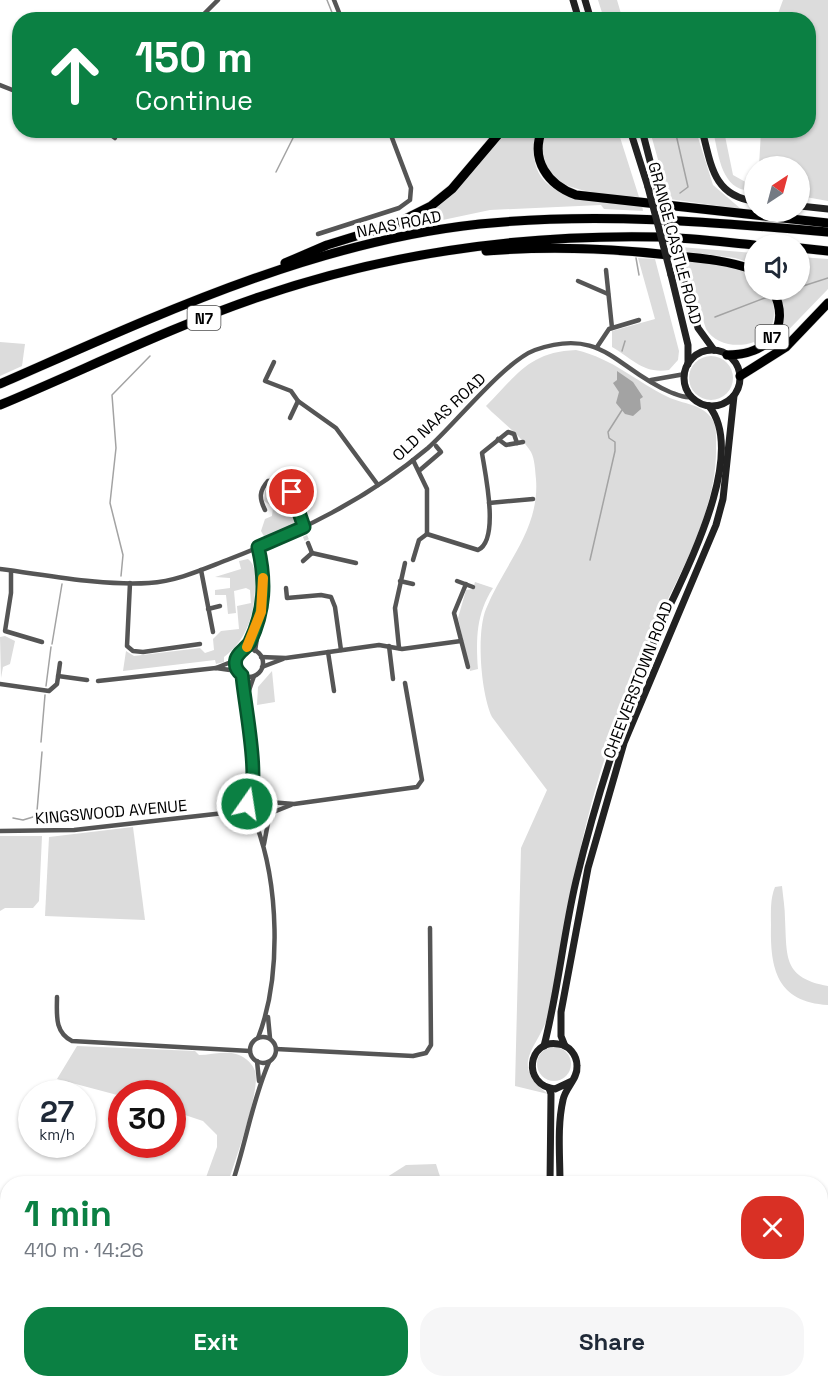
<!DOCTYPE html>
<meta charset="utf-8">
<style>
:root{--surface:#fff;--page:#f6f6f7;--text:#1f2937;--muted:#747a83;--accent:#0b8043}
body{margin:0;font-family:"Space Grotesk",sans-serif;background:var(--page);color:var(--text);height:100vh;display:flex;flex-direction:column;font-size:22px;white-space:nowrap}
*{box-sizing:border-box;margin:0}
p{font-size:20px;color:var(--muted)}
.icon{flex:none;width:33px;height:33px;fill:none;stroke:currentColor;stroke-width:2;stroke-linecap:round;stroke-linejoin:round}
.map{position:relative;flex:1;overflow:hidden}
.panel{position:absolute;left:0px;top:1176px;width:828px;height:212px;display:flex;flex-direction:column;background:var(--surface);border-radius:24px 24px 0 0;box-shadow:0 2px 4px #0004}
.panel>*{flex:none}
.guide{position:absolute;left:12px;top:12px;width:804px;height:126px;border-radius:24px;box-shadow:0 2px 4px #0004;background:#0b8043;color:#fff;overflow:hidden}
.needle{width:39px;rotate:36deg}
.controls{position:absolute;left:744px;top:156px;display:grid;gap:12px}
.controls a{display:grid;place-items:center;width:66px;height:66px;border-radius:50%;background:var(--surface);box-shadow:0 2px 4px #0004;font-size:30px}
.speed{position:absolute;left:18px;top:1080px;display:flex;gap:12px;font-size:30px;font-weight:700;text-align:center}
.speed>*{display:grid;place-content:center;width:78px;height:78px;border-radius:50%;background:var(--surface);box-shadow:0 2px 4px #0004;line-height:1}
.speed small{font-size:15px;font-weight:400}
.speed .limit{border:9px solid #d22;background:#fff;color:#111}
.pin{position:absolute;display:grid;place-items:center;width:51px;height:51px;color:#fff;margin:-26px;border:3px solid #fff;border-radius:50%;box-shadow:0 2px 6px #0007}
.me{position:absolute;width:66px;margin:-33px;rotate:13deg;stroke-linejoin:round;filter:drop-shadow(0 0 4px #0008)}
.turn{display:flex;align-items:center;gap:21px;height:126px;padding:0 24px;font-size:27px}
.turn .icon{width:78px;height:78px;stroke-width:2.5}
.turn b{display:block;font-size:42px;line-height:51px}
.round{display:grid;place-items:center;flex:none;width:63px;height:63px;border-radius:24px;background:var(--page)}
.summary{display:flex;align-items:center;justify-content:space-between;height:102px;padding:0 24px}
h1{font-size:36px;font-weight:600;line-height:45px;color:var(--accent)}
.button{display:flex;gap:12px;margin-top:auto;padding:12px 24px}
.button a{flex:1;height:69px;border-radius:24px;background:var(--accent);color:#fff;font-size:24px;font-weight:600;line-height:69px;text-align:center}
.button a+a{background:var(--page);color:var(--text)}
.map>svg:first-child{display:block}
.green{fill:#dcdcdc}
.water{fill:#a3a3a3}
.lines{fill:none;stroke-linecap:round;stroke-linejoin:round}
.stream{stroke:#a3a3a3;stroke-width:1.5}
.street-tunnel{stroke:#d9d9d9;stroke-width:4.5;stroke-dasharray:4.5 2;stroke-linecap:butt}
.highway-casing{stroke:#dbdbdb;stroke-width:10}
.street{stroke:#555;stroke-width:4.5}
.secondary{stroke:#222;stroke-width:7}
.highway{stroke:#000;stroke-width:9}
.secondary-bridge{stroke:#222;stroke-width:7}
.route-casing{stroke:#07532c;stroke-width:15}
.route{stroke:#0b8043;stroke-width:10}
.slow{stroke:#f59e0b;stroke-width:10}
.labels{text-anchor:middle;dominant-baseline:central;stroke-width:6;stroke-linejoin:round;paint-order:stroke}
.shield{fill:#fff;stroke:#4c4c4c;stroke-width:1.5}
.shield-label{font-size:15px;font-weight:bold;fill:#000}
.street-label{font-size:16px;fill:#000;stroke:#fff}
</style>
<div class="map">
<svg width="828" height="1387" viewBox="0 0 828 1387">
<rect width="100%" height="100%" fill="#fff"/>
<g class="green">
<polygon points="598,0 617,0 622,17 629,19 604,19"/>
<polygon points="783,0 828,0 828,201 800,196 800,166 759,166 761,131 808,130 808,20 776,19"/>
<path d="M508,131h29c-19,72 55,69 105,74l1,6 -39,-2 -3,-4 -111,5 -104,22 30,-13 24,-15z"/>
<path d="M546,131h72l21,66c-40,-4 -115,-3 -93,-66z"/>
<polygon points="650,131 696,131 713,185 741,209 669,199"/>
<path d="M713,131h11l9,44 16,9 -4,6c-25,-4 -27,-40 -32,-59z"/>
<polygon points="680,247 754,253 754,264 735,258 681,251"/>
<path d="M800,257l28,2v30l-57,59 -3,-3c11,-20 20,-33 11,-55h21z"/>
<path d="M638,258l17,1 24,92 -1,9 -9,10c-26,4 -36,-11 -57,-23v-16l43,-12z"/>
<path d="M684,260l42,6 28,9v15h14c11,19 7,43 -12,56l-2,-4c-16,6 -39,3 -48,-13z"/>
<polygon points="0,342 25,344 22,366 0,376"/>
<path d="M576,350c38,9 59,31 92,47 14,7 35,7 44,22 5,7 4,18 4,26 2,74 -46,142 -73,208 -16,39 -30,80 -43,120 -23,77 -36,156 -50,235 -7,38 -45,54 -2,86l-33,-8 6,-238 26,-58 -55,-73c-11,-23 -16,-84 -6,-108 18,-45 54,-79 50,-130 -1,-9 -1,-19 -5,-27 -10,-17 -32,-32 -45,-46 31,-31 43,-54 90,-56z"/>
<circle cx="711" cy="378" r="22"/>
<path d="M270,484c22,-3 22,24 29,38l-34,16 -4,-7 4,-12 7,-3 1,-9 -9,-6 1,-10z"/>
<path d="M248,559c8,6 7,17 7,26 0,28 -8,55 -31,72v5l-8,2 -1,-4 -92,11 3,-20 8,5 66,-8 5,5 9,-3 -1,-11 8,-8 18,-2 -2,-23 14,-3 -1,-13 -4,-2 -12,3 2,22 -8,1 -2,-19h-11v-5l15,-2v-10l-15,-1 26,-8 -2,-8z"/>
<path d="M475,582l18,6c-17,26 -17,51 -15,81l-8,2 -12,-53 8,-28 7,-1z"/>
<polygon points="5,636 15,641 10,664 3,667 1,678 0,637"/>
<polygon points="272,671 275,702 257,705 258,687"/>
<polygon points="133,827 145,920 45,916 49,837"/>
<polygon points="0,836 42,836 39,901 33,908 5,908 0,911"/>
<path d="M782,886c1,11 3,22 3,33 2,38 -2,59 43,67v19c-51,-3 -58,-36 -57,-80 0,-13 -1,-26 4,-38z"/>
<path d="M77,1046l118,5 4,4c13,0 28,-5 40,0 7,3 14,9 16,16 6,19 -20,90 -27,112h-24l13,-36v-12l-14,-14 -30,-10 -1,-17h-50l-1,2 -64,-17z"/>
<circle cx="554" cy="1064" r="17"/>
<polygon points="436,1164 442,1183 407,1183 384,1179 406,1165"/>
<polygon points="327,1380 401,1380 400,1387 340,1387"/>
<polygon points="419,1380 558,1380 559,1387 419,1387"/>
</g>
<polygon class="water" points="617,371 633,382 643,397 640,399 641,409 633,416 625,414 616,403 619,392 613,383 617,380"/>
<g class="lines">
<g class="stream">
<polyline points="327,0 335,20"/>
<polyline points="675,130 688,187 680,193"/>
<polyline points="276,172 297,130"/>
<polyline points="636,258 639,275"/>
<polyline points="800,287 828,278"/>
<polyline points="784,292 790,290"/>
<polyline points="715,317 770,296"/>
<polyline points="622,351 625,341"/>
<polyline points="590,560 615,451 615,442 609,438 608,432 622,410"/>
<polyline points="121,576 123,555 110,503 116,448 112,395 150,356"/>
<polyline points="52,644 62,584"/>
<polyline points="46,686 51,647"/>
<polyline points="41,742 45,695"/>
<polyline points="13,818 23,820 33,817 37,811 42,752"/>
</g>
<polyline class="street-tunnel" points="305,536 308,543"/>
<defs>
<g id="highway">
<path d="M542,130c-12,30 6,55 34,65l252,28"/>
<polyline points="800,248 828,251"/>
<path d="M486,251c61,-5 122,-3 183,4 29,3 58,5 85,15"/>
<polyline points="285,263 327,245 395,224 431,206 452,189 502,130"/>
<path d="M727,355c40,0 65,-26 46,-65"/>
<polyline points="740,376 786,347 828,303"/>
<path d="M0,384c153,-67 311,-142 480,-160 116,-12 232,-2 348,8"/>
<path d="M0,405c86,-36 171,-78 259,-108 129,-44 265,-63 401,-60 31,1 63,5 94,8"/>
</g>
</defs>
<use href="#highway" class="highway-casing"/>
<g class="street">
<polyline points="334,0 342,20"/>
<polyline points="198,20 218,0"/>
<polyline points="0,85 20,93"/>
<polyline points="107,132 115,138"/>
<polyline points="318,234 399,208 410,200 411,188 389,130"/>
<polyline points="606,270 612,328"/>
<polyline points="578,281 608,294"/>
<polyline points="597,347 609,329 639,320"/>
<polyline points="274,362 265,381 291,391 298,401 336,428 378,485"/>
<polyline points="651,380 685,374"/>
<polyline points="290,418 298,401"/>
<polyline points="498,439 506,445 523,442"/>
<path d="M413,460l14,29v45l51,16c22,-10 7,-77 4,-97l26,-21 6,2 3,9"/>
<polyline points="420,470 441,452 436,446"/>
<polyline points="489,503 533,499"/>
<path d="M265,510c-6,-12 -6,-19 3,-29 25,-4 30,29 36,46"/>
<polyline points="308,543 312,553"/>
<polyline points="413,560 419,540 427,534"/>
<polyline points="303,561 312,553 356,563"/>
<path d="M0,569c47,6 102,17 149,14 28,-2 52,-13 78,-23 72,-28 141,-61 201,-112 27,-24 77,-87 107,-98 68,-24 82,20 135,42 8,3 13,6 21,5"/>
<polyline points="201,570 213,632"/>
<polyline points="11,571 11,593 5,631 42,642"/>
<polyline points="400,581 413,584"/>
<polyline points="457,581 473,587"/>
<polyline points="130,583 127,646 133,651 143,652 200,644"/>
<polyline points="466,584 454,613 468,667"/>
<polyline points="286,588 287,598 321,595 331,597 335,607 341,650"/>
<polyline points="208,609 220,606"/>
<polyline points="389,646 393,679"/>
<polyline points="399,648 395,608 405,563"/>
<circle cx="249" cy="663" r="14"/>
<polyline points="246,650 256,628"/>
<polyline points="255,651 264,592 258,547"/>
<polyline points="328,652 334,691"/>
<polyline points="261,657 286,658 379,645 402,649 461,641"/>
<polyline points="262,667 283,659"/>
<polyline points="216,668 236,660"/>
<polyline points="242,675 254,771 263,798 271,807 264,844"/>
<polyline points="58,676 87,680"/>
<polyline points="98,681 216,668 237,671"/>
<polyline points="0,684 49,691 57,684 60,663"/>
<polyline points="245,702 254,676"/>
<polyline points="263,798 251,799 247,804 246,813 255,821 268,818"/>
<polyline points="251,799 254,772"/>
<polyline points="269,802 294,804 417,787 422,780 405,683"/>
<polyline points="227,812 247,804"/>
<polyline points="271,813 291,805"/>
<path d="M255,821c24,62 27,155 3,217"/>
<polyline points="0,831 74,830 224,813 249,817"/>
<path d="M57,997c0,17 -3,35 15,44l178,10"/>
<polyline points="268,1017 270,1038"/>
<circle cx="263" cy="1050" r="13"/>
<polyline points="276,1049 413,1056 426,1053 431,1045 430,928"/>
<polyline points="257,1061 259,1081"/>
<path d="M232,1184c14,-41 20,-83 37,-122"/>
<polyline points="0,1293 8,1294"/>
<polyline points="20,1380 45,1387"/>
<polyline points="231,1380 239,1387"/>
<polyline points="70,1387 72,1380"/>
<polyline points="134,1387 136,1380"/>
<polyline points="201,1387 203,1380"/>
</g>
<g class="secondary">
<polyline points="573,0 579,20"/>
<polyline points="585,0 591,20"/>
<polyline points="630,130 648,187"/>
<polyline points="642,130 657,188"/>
<path d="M702,130c9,34 11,66 52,71"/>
<polyline points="800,206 828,209"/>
<polyline points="671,275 688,345 688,364"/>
<polyline points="682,275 698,328 714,350"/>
<circle cx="712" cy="378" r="28"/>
<path d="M544,1046c14,-54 19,-110 32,-165 21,-87 48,-171 84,-254 22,-50 89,-171 49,-221"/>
<polyline points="565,1046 561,1036 561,1012 588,868 624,743 716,525 723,499 734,396"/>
<polyline points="549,1088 551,1094 550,1184"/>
<path d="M560,1184c0,-28 -3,-58 3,-84 2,-12 15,-21 14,-34 0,-11 -8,-21 -19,-22 -30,-5 -37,41 -3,45l17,-8"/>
<polyline points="0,1242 8,1243"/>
<polyline points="316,1380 330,1387"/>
<polyline points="562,1380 563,1387"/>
<polyline points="572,1380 573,1387"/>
</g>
<use href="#highway" class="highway"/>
<g class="secondary-bridge">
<polyline points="648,187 671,275"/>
<polyline points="657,188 682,275"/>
</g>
</g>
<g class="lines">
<defs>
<path id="route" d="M247,804c15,-18 -3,-102 -5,-129 -5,-4 -8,-9 -6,-16 2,-7 10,-10 14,-17 15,-32 16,-61 8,-95l46,-20 -12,-35"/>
</defs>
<use href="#route" class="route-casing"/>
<use href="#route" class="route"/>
<polyline class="slow" points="247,647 261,612 263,578"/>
</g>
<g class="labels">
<g class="shield">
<rect x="187.5" y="306" width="33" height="24" rx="4.5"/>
<rect x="755.5" y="325" width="33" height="24" rx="4.5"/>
</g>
<g class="shield-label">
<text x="204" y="318">N7</text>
<text x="772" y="337">N7</text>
</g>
<g class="street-label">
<text transform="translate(399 224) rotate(-11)">NAAS ROAD</text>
<text transform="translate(675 243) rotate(75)">GRANGE CASTLE ROAD</text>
<text transform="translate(439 417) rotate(-43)">OLD NAAS ROAD</text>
<text transform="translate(638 680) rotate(-69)">CHEEVERSTOWN ROAD</text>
<text transform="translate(111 812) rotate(-5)">KINGSWOOD AVENUE</text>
</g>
</g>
</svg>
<div class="controls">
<a><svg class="needle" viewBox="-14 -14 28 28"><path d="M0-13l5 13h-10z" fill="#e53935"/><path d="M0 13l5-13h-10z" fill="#747a83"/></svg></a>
<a><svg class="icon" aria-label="sound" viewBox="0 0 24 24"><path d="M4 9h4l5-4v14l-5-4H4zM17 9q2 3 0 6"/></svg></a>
</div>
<div class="speed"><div>27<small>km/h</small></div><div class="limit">30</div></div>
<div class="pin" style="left:292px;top:492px;background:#d93025"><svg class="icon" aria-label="arrive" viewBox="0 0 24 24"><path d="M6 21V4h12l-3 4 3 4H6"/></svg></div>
<svg class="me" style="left:247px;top:804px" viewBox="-20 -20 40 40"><circle r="17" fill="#0b8043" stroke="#fff" stroke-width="3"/><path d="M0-11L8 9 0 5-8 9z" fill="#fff"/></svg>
<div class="guide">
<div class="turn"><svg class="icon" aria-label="ahead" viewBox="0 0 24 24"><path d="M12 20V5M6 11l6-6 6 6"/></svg><div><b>150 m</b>Continue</div></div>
</div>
<section class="panel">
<div class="summary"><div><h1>1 min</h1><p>410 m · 14:26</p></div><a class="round" style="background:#d93025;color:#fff"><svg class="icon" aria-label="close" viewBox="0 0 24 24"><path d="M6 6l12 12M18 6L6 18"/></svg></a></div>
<div class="button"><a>Exit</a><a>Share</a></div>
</section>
</div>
